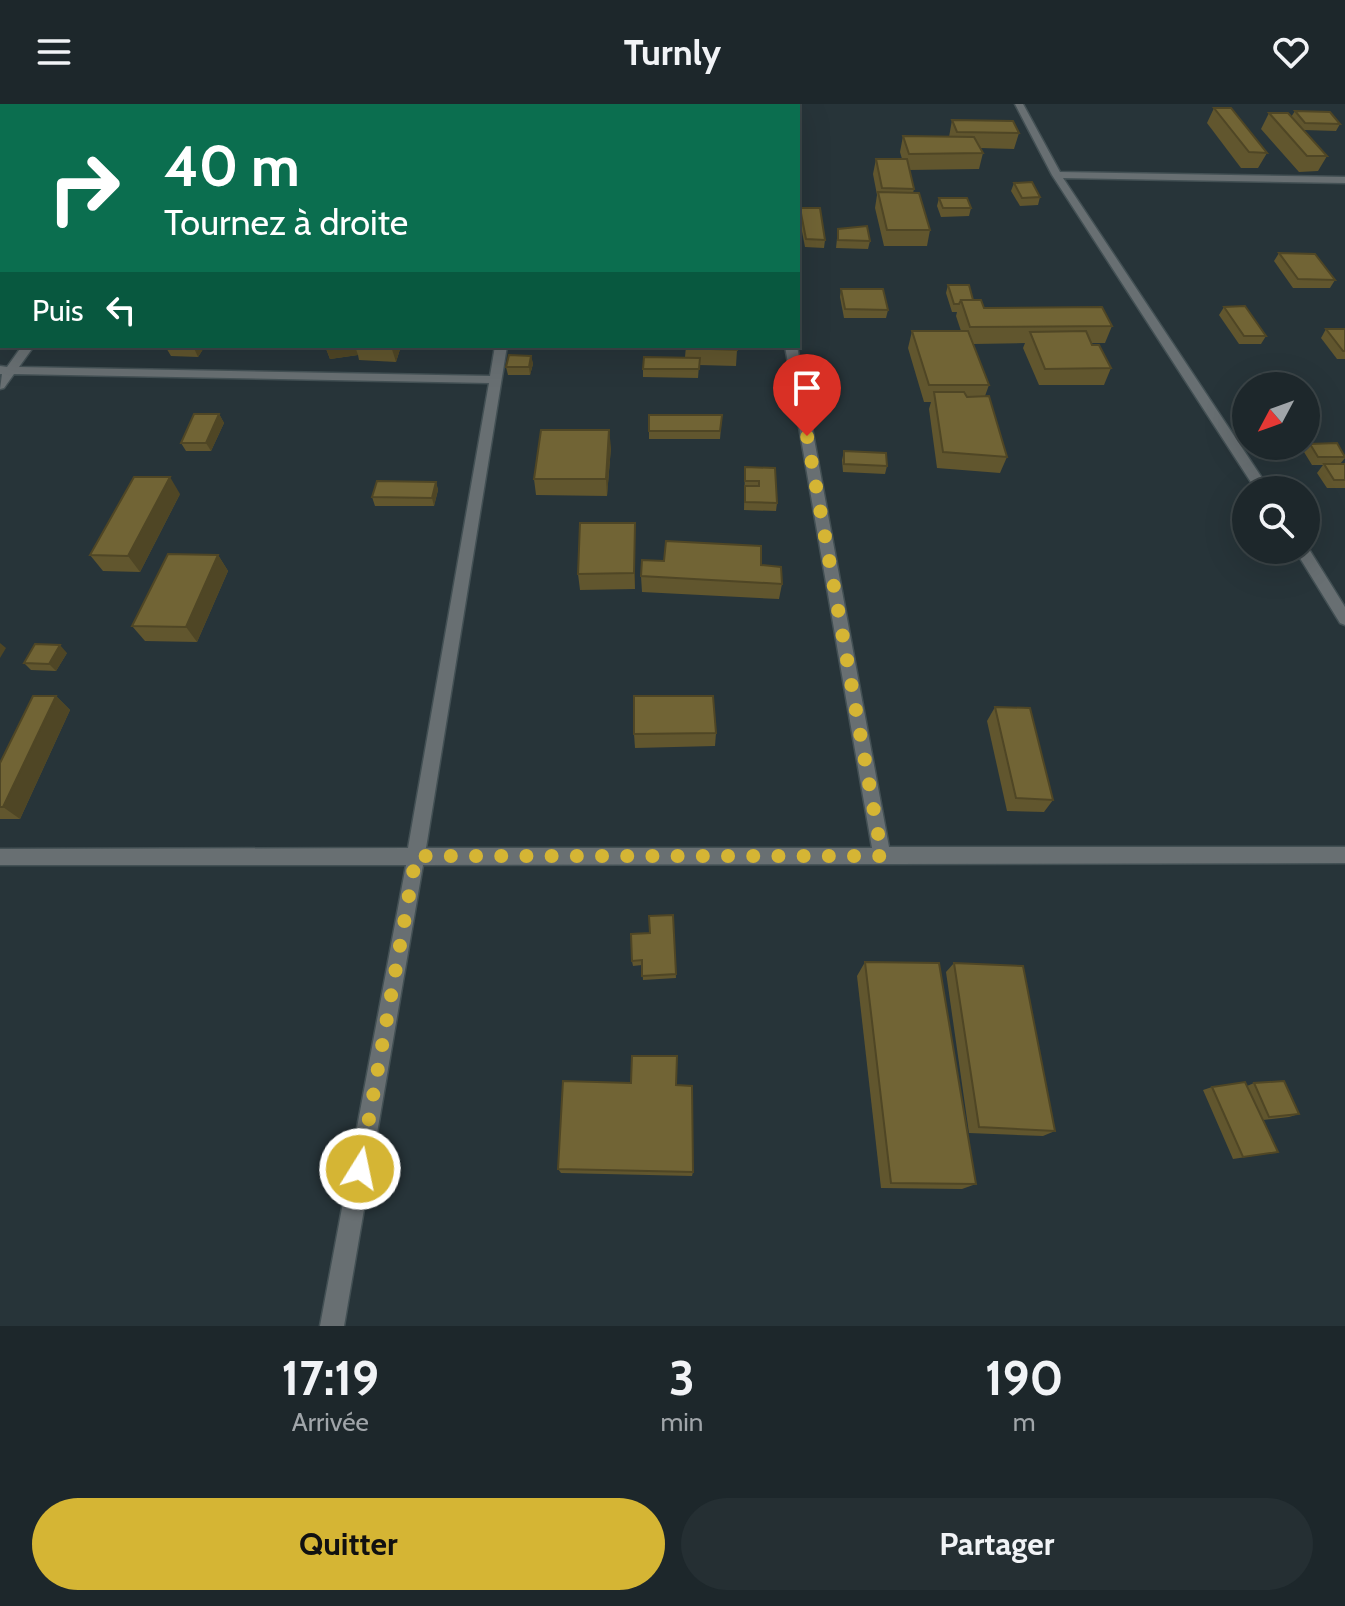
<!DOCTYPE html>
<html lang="fr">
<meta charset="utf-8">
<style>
:root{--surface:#1d272b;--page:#252f33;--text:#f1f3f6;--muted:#a0a5a9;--line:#3b4447;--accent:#d5b534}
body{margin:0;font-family:Cabin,sans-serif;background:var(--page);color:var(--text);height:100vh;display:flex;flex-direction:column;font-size:30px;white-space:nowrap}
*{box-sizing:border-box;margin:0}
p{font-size:26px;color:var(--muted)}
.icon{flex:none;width:44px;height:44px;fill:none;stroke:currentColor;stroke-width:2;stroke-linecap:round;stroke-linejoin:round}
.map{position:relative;height:1222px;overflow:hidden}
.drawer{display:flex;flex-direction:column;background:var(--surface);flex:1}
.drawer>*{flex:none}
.banner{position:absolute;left:0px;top:0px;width:800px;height:244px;box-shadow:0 8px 32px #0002,0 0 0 2px var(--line);background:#0b6e4f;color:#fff;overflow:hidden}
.needle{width:52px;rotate:229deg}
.tools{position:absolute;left:1232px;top:268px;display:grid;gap:16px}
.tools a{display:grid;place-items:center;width:88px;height:88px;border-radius:50%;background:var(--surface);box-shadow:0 8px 32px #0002,0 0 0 2px var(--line);font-size:40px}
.pin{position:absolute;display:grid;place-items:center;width:68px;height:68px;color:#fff;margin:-82px -34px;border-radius:50% 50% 50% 0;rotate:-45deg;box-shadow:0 0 8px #0007}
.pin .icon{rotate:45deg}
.me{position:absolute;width:88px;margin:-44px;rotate:10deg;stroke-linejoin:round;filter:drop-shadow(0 0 6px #0008)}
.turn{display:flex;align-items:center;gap:28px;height:168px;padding:0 32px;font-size:36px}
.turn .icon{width:104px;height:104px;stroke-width:2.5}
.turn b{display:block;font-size:56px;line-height:68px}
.then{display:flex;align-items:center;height:76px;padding:0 32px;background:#0003;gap:16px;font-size:30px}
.eta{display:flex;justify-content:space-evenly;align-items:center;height:136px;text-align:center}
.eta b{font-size:48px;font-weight:800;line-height:56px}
.primary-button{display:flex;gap:16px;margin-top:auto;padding:16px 32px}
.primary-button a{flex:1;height:92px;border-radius:48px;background:var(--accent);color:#111;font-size:32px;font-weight:800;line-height:92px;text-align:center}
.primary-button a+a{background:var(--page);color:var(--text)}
header{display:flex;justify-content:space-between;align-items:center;height:104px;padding:0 32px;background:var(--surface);font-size:36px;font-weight:800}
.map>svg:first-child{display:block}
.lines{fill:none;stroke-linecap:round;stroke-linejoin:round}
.street-casing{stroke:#435054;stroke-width:3}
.street{fill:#686f72;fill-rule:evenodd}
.wall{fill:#61562e}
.shaded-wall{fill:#4f4625}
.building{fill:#716435;stroke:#4f4625;stroke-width:2}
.route{stroke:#d5b534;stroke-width:14;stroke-dasharray:0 25.2}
</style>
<header><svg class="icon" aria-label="menu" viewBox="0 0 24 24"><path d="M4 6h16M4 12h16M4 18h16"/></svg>Turnly<svg class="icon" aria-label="heart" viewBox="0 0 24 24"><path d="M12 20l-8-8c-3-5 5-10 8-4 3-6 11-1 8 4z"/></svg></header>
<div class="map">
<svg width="1345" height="1222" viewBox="0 0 1345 1222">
<rect width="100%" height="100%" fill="#273439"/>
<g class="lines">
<defs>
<g id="street">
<polygon points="194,0 203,0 193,2"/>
<polygon points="754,0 762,0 763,2 755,2"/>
<polygon points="1015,0 1023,0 1060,68 1345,73 1345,79 1063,74 1270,386 1256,386 1052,71"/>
<polygon points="22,242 34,242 19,263 490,272 495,242 507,242 426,744 872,744 785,242 797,242 889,743 1345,743 1345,759 423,761 344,1222 320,1222 406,761 0,761 0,745 408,744 489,279 14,270 4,284 0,285 2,270 0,270 0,262 7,263"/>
<polygon points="1307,442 1345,503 1345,521 1340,519 1295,446 1306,446"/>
</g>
</defs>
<use href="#street" class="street-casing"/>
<use href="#street" class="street"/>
</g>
<g class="wall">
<polygon points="163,0 164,2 87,2 86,1"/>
<polygon points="1214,4 1267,49 1258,64 1241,64 1207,19"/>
<polygon points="1295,7 1340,20 1336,27 1304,26 1327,52 1318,67 1299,68 1261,25 1269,9 1291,13"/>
<polygon points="2,10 2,101 0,101 0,12"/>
<polygon points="952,16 1019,29 1014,45 980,44 983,49 979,65 909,66 914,85 913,89 930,126 927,142 884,142 875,104 877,91 873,70 876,55 902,55 900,48 903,32 949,33"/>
<polygon points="1014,79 1040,93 1038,101 1020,102 1011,87"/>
<polygon points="939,94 971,104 969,112 941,113 937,102"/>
<polygon points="800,104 825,136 824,144 805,143 799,112"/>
<polygon points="0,107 2,107 2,171 0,170"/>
<polygon points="838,125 870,137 868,145 836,144"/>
<polygon points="1279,149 1335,176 1330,184 1293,184 1274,157"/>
<polygon points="948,181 984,204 1112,222 1105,239 1091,239 1111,264 1104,281 1039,281 1023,244 1025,239 973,240 989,281 985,292 1007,353 1000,369 937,364 929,305 931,298 924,298 908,244 912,227 961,227 956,212 957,208 952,208 946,189"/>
<polygon points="841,185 888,206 886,214 844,214 840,193"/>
<polygon points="1224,203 1266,232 1261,240 1239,240 1219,211"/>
<polygon points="1326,225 1345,225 1345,255 1337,255 1321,234"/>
<polygon points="80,242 160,242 159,244 81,243"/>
<polygon points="165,242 205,242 198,253 171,252"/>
<polygon points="325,242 401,242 396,258 359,256 358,251 330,255"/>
<polygon points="686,242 737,246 736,262 699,261 698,274 643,273 643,265 685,253"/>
<polygon points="531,252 533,260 530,271 508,271 506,263"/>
<polygon points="219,310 224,319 211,347 186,347 181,339"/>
<polygon points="649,311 722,311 720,335 649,335"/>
<polygon points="1310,340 1345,351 1345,354 1340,360 1345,360 1345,384 1327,384 1317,369 1323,361 1312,361 1304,348"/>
<polygon points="611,343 607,392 536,391 534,375"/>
<polygon points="844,347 887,362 885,370 843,368 842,356"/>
<polygon points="745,363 775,364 777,399 776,407 744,406"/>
<polygon points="436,378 438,386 434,402 375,402 372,393"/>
<polygon points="180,390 140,468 103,467 90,451"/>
<polygon points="635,435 635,485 580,486 578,470"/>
<polygon points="218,451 228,467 197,538 145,537 132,522"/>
<polygon points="664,457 761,461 782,480 779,495 642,488 641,472"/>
<polygon points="67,549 56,567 31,566 24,559"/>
<polygon points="56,592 70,606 20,715 0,715 0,659"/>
<polygon points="995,603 1053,696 1044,708 1007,707 987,617"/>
<polygon points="716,629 715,642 635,644 634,630"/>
<polygon points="673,811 676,874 643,876 642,861 633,862 632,857 650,829"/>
<polygon points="865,858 976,1080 962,1085 881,1084 857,872"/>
<polygon points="954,859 1055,1027 1043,1032 969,1029 946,868"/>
<polygon points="1254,979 1299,1010 1289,1013 1263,1016 1278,1048 1233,1055 1203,986 1212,983 1247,982"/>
<polygon points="676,981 693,1068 692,1072 561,1069 558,1065"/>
</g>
<g class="shaded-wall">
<polygon points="0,0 13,0 11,2 2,2 2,10 0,12"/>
<polygon points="151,0 163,0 164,2 152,2"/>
<polygon points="2,44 2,70 0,72 0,46"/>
<polygon points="193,242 205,242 198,253"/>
<polygon points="325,242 355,242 358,251 330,255"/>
<polygon points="391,242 401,242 396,258"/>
<polygon points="531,252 533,260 530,271 529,263"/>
<polygon points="219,310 224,319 211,347 206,339"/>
<polygon points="609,326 611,343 607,392 606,375"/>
<polygon points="170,373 180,390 140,468 128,452"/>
<polygon points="436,378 438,386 434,402 432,394"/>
<polygon points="635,419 635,485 634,469"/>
<polygon points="218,451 228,467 197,538 186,523"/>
<polygon points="0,539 6,544 0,554"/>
<polygon points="60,541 67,549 56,567 49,560"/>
<polygon points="56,592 70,606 20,715 3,703"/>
</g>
<g class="building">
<polygon points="421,0 481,0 480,2 415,2"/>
<rect x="671" y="0" width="66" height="2"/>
<polygon points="1214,4 1231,4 1267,49 1249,48"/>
<polygon points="1295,7 1330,8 1340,20 1305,19"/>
<polygon points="1269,9 1288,9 1327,52 1307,52"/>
<polygon points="2,10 2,32 0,32 0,12"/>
<polygon points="952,16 1013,17 1019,29 957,28"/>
<polygon points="903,32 974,33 983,49 909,50"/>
<polygon points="876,55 907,55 914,85 882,84"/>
<rect x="0" y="71" width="2" height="14"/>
<polygon points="1032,78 1040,93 1022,94 1014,79"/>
<polygon points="878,88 919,89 930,126 887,126"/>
<polygon points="939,94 967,94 971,104 943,104"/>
<polygon points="800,104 820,104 825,136 806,135"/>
<rect x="0" y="119" width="2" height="28"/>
<polygon points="867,122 870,137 838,136 838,125"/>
<polygon points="1279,149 1315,150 1335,176 1298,175"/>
<polygon points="948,181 969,181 973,196 961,196 959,200 954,200"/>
<polygon points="841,185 883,185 888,206 845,205"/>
<polygon points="961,196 981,196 984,204 1102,203 1112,222 970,223"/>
<polygon points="1245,202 1266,232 1244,232 1224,203"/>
<polygon points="1326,225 1345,225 1345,247 1343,247"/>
<polygon points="912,227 968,227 989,281 929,281"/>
<polygon points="1086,227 1092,241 1099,241 1111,264 1045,265 1030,228"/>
<polygon points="686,242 737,242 737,246 685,244"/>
<polygon points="509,251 531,252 529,263 506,263"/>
<polygon points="644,253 700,254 699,265 643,265"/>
<polygon points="934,288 964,288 967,293 989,292 1007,353 943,348"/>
<polygon points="194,310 219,310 206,339 181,339"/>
<polygon points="649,311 722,311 720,327 649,327"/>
<polygon points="541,326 609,326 606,375 534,375"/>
<polygon points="1337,339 1345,353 1318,353 1310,340"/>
<polygon points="844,347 886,349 887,362 844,360"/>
<polygon points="1324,360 1345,360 1345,376 1334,376"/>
<polygon points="745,363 775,364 777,399 745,398 745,382 759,382 759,377 745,377"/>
<polygon points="134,373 170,373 128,452 90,451"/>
<polygon points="377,377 436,378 432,394 372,393"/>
<polygon points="580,419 635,419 634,469 578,470"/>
<polygon points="666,437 761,442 761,461 781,463 782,480 641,472 642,456 664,457"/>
<polygon points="168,450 218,451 186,523 132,522"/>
<polygon points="35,540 60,541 49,560 24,559"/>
<polygon points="33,592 56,592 3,703 0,703 0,659"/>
<polygon points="634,592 713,592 716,629 634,630"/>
<polygon points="995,603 1030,604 1053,696 1016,694"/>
<polygon points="673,811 676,870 642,872 642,856 632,857 631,830 650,829 649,812"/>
<polygon points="865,858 939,859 976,1080 891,1079"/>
<polygon points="954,859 1023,862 1055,1027 979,1023"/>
<polygon points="632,952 677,952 676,981 692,982 693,1068 558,1065 563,977 631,979"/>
<polygon points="1284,977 1299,1010 1269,1013 1254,979"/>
<polygon points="1245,978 1278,1048 1243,1053 1212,983"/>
</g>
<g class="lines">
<polyline class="route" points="360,1065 416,752 882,752 807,332"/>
</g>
</svg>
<div class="tools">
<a><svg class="needle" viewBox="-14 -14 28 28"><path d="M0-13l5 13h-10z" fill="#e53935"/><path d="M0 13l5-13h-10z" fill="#a0a5a9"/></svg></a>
<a><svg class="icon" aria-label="search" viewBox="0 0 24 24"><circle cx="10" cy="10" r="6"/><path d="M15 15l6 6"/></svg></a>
</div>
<div class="pin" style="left:807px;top:332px;background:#d93025"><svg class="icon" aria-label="arrive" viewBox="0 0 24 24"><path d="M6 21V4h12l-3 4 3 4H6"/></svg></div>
<svg class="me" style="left:360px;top:1065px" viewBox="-20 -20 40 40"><circle r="17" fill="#d5b534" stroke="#fff" stroke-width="3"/><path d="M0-11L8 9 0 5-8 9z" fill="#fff"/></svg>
<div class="banner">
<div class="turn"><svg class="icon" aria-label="right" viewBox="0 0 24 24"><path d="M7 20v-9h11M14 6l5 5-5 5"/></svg><div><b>40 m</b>Tournez à droite</div></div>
<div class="then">Puis<svg class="icon" aria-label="left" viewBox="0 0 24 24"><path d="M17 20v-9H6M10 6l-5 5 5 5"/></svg></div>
</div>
</div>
<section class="drawer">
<div class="eta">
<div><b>17:19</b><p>Arrivée</p></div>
<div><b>3</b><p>min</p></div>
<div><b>190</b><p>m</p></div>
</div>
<div class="primary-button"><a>Quitter</a><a>Partager</a></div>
</section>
